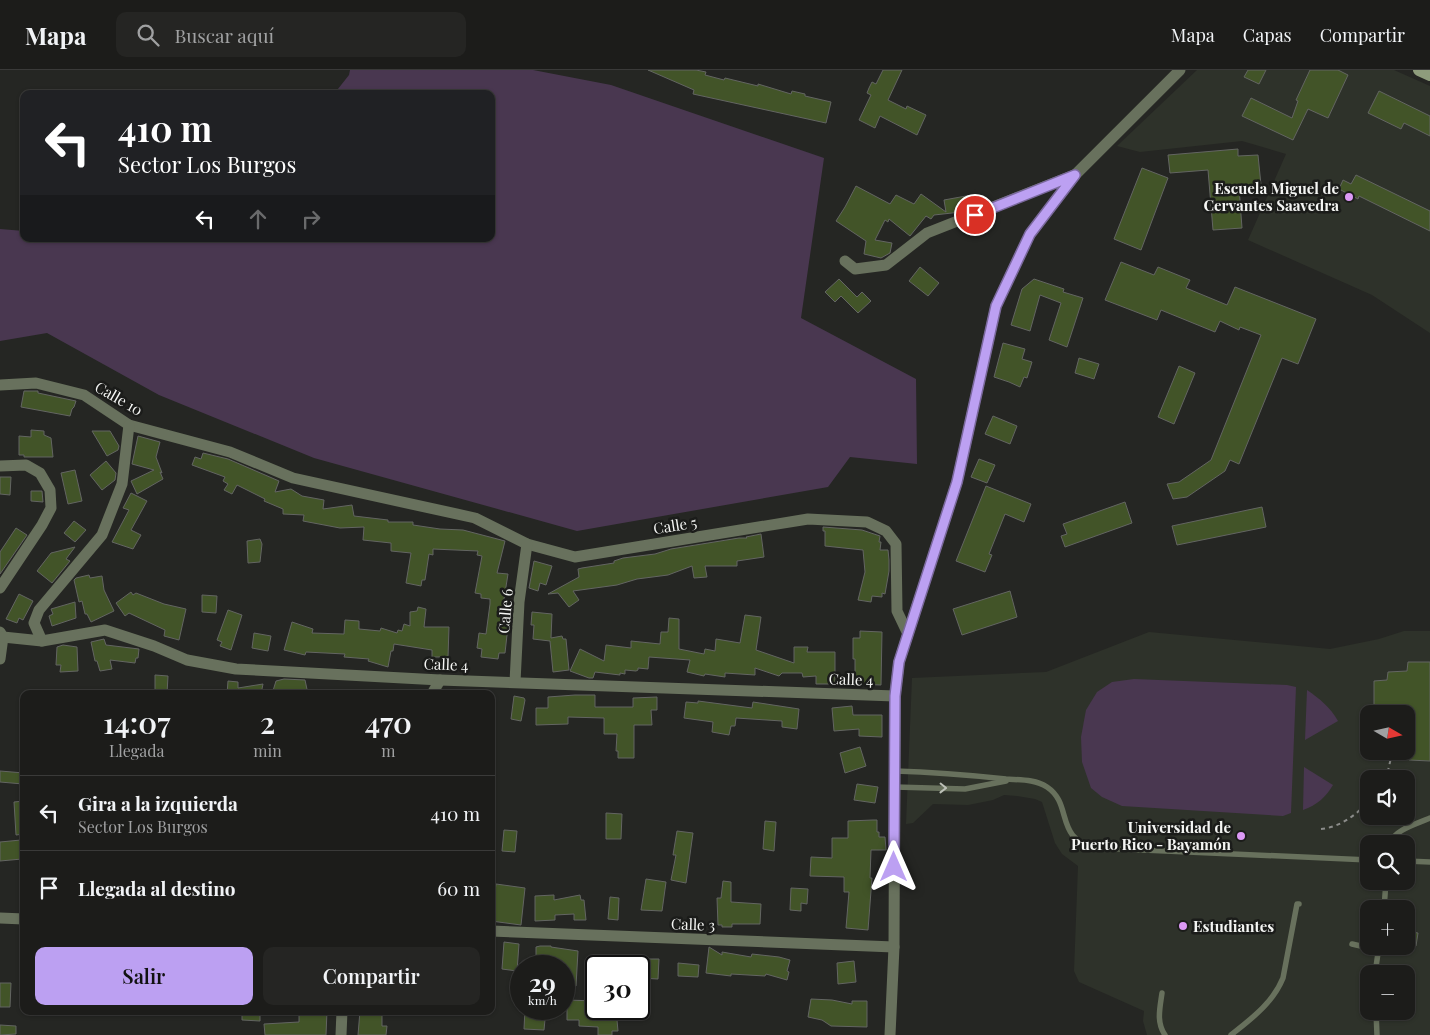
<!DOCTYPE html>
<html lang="es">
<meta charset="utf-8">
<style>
:root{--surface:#1c1c1a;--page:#252523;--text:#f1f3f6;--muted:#a0a1a2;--line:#3a3a39;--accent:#bca0f2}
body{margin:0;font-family:"Playfair Display",serif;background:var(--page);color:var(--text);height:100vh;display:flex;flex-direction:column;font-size:19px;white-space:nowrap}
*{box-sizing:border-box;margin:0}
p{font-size:16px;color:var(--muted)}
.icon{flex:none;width:28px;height:28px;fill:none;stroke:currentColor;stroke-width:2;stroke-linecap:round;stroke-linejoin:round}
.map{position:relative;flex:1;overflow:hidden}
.side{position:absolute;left:20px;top:620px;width:475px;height:325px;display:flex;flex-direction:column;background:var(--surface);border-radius:10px;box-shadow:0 1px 4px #0004,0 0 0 1px var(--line)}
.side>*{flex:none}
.hud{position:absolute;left:20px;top:20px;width:475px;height:152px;border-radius:10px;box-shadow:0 1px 4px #0004,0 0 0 1px var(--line);background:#202124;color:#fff;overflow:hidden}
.needle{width:32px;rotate:99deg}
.fabs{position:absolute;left:1360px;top:635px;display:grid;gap:10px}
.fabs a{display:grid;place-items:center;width:55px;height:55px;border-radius:10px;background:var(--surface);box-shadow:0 1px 4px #0004,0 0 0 1px var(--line);font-size:25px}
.speed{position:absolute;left:510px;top:885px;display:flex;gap:10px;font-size:25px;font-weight:700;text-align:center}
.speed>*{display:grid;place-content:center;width:65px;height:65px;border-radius:50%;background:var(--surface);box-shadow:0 1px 4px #0004,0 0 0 1px var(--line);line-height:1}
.speed small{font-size:12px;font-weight:400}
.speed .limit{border:2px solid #111;border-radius:8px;background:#fff;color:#111}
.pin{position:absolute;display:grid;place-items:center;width:42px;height:42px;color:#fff;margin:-21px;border:2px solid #fff;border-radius:50%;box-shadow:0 1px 5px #0007}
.me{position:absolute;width:55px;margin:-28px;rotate:0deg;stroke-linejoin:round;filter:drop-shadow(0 0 4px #0008)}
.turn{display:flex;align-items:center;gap:18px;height:105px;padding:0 15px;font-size:22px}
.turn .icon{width:65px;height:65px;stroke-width:2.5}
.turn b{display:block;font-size:35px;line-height:42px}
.lanes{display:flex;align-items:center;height:48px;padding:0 15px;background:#0003;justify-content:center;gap:25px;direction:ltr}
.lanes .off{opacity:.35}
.eta{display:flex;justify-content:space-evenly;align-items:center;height:85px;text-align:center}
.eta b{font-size:30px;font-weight:600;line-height:35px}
.button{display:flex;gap:10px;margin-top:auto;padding:10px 15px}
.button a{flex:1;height:58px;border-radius:10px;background:var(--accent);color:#111;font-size:20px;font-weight:600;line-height:58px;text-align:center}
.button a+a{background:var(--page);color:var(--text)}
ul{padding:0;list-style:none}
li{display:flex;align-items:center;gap:15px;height:75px;padding:0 15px;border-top:1px solid var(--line)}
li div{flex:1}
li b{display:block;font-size:19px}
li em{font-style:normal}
header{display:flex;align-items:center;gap:30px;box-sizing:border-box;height:70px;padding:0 25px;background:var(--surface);border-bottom:1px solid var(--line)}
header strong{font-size:24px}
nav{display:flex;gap:28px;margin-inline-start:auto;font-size:18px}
.search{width:350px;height:45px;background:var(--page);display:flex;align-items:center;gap:12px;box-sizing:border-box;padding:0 18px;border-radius:10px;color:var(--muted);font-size:19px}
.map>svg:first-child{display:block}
.built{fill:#2e322a;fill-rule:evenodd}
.green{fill:#493750}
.building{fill:#425428;stroke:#636562}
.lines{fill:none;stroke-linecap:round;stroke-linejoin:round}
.path{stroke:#8b8c8a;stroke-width:2;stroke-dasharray:4 4;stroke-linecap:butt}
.lane{stroke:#68715d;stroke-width:5.5}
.street{stroke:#68715d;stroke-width:11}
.secondary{stroke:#8e9c7c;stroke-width:12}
.oneway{stroke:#bcc0b7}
.route-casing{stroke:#7a689d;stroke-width:12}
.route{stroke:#bca0f2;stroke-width:9}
.poi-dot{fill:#dc99f5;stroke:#1b1c1a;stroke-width:2}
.labels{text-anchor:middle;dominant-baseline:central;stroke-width:5;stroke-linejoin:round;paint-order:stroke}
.poi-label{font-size:15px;font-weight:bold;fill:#f4f5f3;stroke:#1b1c1a;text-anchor:end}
.street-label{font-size:15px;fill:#f4f5f3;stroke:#1b1c1a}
</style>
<header>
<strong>Mapa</strong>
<div class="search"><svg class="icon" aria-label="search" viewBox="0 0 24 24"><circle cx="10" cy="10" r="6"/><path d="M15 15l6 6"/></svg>Buscar aquí</div>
<nav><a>Mapa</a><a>Capas</a><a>Compartir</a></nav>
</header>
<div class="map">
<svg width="1430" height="965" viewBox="0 0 1430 965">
<rect width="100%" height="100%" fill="#252623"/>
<g class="built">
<polygon points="1197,0 1394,0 1430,16 1430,263 1372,225 1248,170 1286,84 1242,71 1140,82 1117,76"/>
<path d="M1404,561h26v404h-283l-4,-14 1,-10 -65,-29 -5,-11 4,-105 -16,-12 -7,-11 -13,-41 -7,-3 -18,-3 -13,-1 -11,5 -25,5 -35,-1 -20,19 -7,1 6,-146 134,-6 103,-40 181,17 49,-10zM1369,644h37v37h-37zM1369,709h37v37h-37zM1369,774h37v37h-37zM1369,839h37v37h-37zM1369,904h37v37h-37z"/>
</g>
<g class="green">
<polygon points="350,0 533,0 611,15 824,88 801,248 916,309 917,394 850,387 828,417 577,461 314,388 159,325 47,263 0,271 0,159 24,161 24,169 491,169 491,24 334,24 349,5"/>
<polygon points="1134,609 1287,615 1296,617 1291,743 1283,746 1122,736 1102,727 1091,718 1082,692 1081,667 1086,640 1097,622 1112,612"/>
<path d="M1307,620c13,9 23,17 31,31l-33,19z"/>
<path d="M1304,697l29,18c-7,12 -16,20 -30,25z"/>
</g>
<g class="building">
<polygon points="648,0 696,0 706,2 705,5 724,10 725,8 758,16 758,14 791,24 792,21 805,24 805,26 831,32 826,53 693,24 694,20"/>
<polygon points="883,0 902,0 888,30 906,39 907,36 926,45 917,65 880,46 875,58 859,50 871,25 867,23 869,18 872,12 876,14"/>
<polygon points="1248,0 1266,0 1259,14 1244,7"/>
<polygon points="1310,0 1338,0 1348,5 1328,48 1308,39 1293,70 1242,46 1251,28 1292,48 1298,31 1296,30"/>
<polygon points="1379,21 1430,46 1430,66 1404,53 1401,59 1368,43"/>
<polygon points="1238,79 1238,86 1258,85 1261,115 1239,117 1242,158 1213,160 1208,100 1170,103 1168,85"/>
<polygon points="1142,98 1168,108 1141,180 1114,169"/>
<polygon points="1356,105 1430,141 1430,161 1359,126 1358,129 1339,119 1343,110 1351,114"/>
<polygon points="856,116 890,134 896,125 914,134 921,124 946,142 944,130 966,126 967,139 961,142 934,145 931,149 926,146 910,166 889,149 888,152 885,150 875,170 892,173 890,183 881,188 864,184 866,171 836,151 845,137"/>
<polygon points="1121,192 1154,205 1158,197 1190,210 1186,218 1227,235 1235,217 1316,249 1298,294 1282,288 1239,394 1230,390 1225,401 1187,427 1173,429 1167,414 1179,412 1211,390 1261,265 1240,257 1239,260 1220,251 1215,262 1161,240 1157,250 1105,230"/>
<polygon points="920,197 939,213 928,226 909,211"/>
<polygon points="839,209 857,227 862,222 871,231 858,243 841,226 835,232 825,222"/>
<polygon points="1034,209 1064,219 1063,222 1083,228 1067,277 1049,270 1061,233 1040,225 1030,261 1011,255 1022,219"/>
<polygon points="1003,273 1025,279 1022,289 1032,292 1027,308 1024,307 1020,317 1009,312 994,307"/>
<polygon points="1079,288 1099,294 1094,309 1075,303"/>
<polygon points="1179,296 1195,303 1174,354 1158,347"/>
<polygon points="24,321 38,321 38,323 76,331 74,337 72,339 70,346 21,337"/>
<polygon points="993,346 1017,356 1010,374 985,364"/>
<polygon points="31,360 44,361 44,365 51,368 53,387 24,387 24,385 19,385 19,366 31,367"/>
<polygon points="92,361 110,361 119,376 118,380 107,386"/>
<polygon points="138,366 160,372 156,387 162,403 160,402 163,409 137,424 131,411 154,400 132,394"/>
<polygon points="203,383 228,389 279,411 275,422 291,419 302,426 324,430 323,439 352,435 354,446 388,450 388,452 413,452 413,455 440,459 463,460 505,471 497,503 508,504 502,542 511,543 510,562 508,562 507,565 505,583 499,583 498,589 481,587 482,579 477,578 479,563 486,564 490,534 490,529 481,528 481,524 475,523 482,486 477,485 478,481 433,479 433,485 429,484 425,510 422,510 421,516 406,513 411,483 391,481 391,473 363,470 364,457 340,458 303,451 304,445 283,444 283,439 264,431 265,429 237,415 232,424 224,420 228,414 223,411 225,407 192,395 195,387 201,389"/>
<polygon points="979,389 995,395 987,413 971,407"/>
<polygon points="106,391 116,403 115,410 102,420 90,405"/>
<polygon points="75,400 82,431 68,434 61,403"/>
<polygon points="0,407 11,407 10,425 0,424"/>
<polygon points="986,416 1031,434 1024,452 1005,444 989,484 992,485 985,502 956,491"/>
<polygon points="31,421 42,421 43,432 31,431"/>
<polygon points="131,423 147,431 131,460 141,465 133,479 112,472 129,440 123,438"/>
<polygon points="1125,432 1132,453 1065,477 1061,466 1067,464 1063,454"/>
<polygon points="1262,437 1266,457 1177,475 1172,456"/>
<polygon points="74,451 86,460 75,472 64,463"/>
<polygon points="823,457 862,460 880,466 879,472 881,472 880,480 888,480 889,490 889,501 885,524 882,523 882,527 872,526 871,532 858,530 865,502 863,480 825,476 825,461 823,461"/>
<polygon points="16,458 27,465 0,504 0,482"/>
<polygon points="761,464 764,487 737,491 737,496 705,496 707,507 694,508 692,496 668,505 637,509 617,515 573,521 579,530 569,537 558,523 548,524 579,507 578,499 582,498 614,493 614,491 623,488 655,484 671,479 739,468 747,468 746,467"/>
<polygon points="260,469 262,474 260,492 248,493 247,471"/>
<polygon points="75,477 66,489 70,491 52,513 37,501 51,483"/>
<polygon points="534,491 552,496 546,515 540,513 538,521 529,518"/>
<polygon points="89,505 90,508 102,506 104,520 114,541 91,552 87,544 85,544 82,531 79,532 74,510 76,508"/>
<polygon points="1010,521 1017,547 962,565 953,539"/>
<polygon points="131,522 133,525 136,523 164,534 186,539 179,570 164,566 165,560 129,543 125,546 116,533"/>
<polygon points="19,524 33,531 23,550 19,548 17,553 6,549"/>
<polygon points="202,525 217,526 216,543 202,542"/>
<polygon points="75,532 76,548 52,556 49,546 53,544 51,539"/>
<polygon points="418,537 426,539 424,557 449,557 448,587 432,587 432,580 394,574 393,581 391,581 388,597 368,591 369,589 344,587 345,584 306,582 305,585 284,580 292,552 313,559 312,563 344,564 345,550 359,551 359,559 380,561 381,558 397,563 398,560 402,561 404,554 410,556 410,542 417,541"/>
<polygon points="228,540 242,545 231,580 220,576 222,572 217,570"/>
<polygon points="532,542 552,544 551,568 562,566 563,569 566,569 569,600 553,602 550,571 533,569 534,555 531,555"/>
<polygon points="745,545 761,547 756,580 794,593 794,577 808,577 807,582 835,582 835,614 816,614 816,606 803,607 802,603 782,603 779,606 755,598 755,605 725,603 725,607 705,604 704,606 687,602 690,590 649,587 648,599 638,598 638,600 636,601 625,600 625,604 620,603 620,605 595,602 593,608 589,608 570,601 580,579 604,591 606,575 631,578 631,571 660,574 661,562 668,562 669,548 679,549 679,579 704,584 705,579 715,581 716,569 740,573"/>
<polygon points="860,561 882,562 881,615 855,614 855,589 853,589 853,568 860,568"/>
<polygon points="254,563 271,566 268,581 252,578"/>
<polygon points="104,569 106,575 139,579 138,588 136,588 135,593 110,590 112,599 100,601 97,591 95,591 91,572"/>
<polygon points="63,575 77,577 78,601 60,602 61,595 56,595 57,577"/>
<polygon points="1408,592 1430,592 1430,691 1409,690 1406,681 1406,644 1374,644 1374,611 1387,610 1388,602 1407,601"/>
<polygon points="155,605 168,606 167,624 155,624"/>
<polygon points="284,609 305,610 308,624 272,624 276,611"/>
<polygon points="228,611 238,612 238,618 263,614 261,624 227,624"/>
<polygon points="575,625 595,625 595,637 633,637 633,628 657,627 657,640 651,640 652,655 634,655 634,688 618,688 618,681 616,681 617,664 604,664 604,648 568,647 568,654 536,655 536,638 548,638 548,627"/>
<polygon points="514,626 524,628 525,630 521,651 511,649"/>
<polygon points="698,631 752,638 753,632 799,639 797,659 782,657 782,651 736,648 735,656 731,656 729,665 712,662 713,652 684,648 686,632 698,633"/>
<polygon points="852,636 853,645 882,645 882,667 859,666 859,659 834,661 832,638"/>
<polygon points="860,677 866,696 845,703 840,683"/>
<polygon points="0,701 24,703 23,714 0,712"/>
<polygon points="857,714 878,717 875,733 854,730"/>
<polygon points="24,731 24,764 16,765 14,732"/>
<polygon points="606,743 622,744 621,769 606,769"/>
<polygon points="873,750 877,750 877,762 879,762 879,767 885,767 886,780 871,780 870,808 872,808 868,860 846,858 849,822 844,822 844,807 810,806 811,787 832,788 832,768 848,768 848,751"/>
<polygon points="765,751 776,752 774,781 763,779"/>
<polygon points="504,760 517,761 515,782 502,781"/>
<polygon points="677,761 693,763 686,813 671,810 676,785 673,785"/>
<polygon points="21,770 22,789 0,791 0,772"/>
<polygon points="646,809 666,812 662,841 641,840"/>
<polygon points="723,811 731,812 731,832 761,834 760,854 732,854 732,857 722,857 722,855 718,855 717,828 721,828"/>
<polygon points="496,814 525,818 521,855 491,851"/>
<polygon points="791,818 808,819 807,834 801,833 801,841 790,840"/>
<polygon points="554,825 554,830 580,825 581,830 584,830 586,850 574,850 574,844 555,845 555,850 535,851 535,826"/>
<polygon points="610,827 619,828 618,850 608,849"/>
<polygon points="1406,861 1418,863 1416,876 1406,874"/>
<polygon points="504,872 519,874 517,901 502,899"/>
<polygon points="540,876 551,876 551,877 578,881 576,916 564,915 564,896 536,896 536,877"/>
<polygon points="709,877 722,885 722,882 751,887 752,884 779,887 790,890 787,901 789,902 787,910 766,904 765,906 731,904 731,906 706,903"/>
<polygon points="639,889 659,889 658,909 639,908"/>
<polygon points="854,891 856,912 838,914 837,893"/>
<polygon points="678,893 699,895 698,907 678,906"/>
<polygon points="0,913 11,913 10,937 0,937"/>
<polygon points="811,929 832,930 852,934 852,931 867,931 867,957 831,956 822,950 808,947"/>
<polygon points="567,930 596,931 596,939 616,939 618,961 612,961 612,965 598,965 598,957 579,956 579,950 567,950"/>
<polygon points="525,939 546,939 544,960 524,959"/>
<polygon points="242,941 260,941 260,951 242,950"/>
<polygon points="299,941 327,941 326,965 265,965 264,954 299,952"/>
<polygon points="360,941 382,941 382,956 387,956 386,965 358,965"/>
<polygon points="0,955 16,956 16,964 0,965"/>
</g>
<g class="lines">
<g class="path">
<polyline points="1384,709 1388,701 1392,683"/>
<path d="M1321,759c20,-2 34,-14 48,-27"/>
</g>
<g class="lane">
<path d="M895,701c37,1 74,4 111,8 14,1 29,0 41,8 27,18 6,53 51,61l271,12"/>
<polyline points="895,717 965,719 1006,711"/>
<path d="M1389,774c6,-15 28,-20 41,-26"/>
<polyline points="1406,791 1430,792"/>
<polyline points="1384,839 1386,811"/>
<polyline points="1352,874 1378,880"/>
<polyline points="1375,904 1379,876"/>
<path d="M1162,923c-2,15 -6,29 3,42"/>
<polyline points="1376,941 1377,965"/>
<path d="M1231,965c20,-16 42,-32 52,-57l14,-74h2"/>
</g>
<g class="street">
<polyline points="845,191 855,199 886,195 927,163 1074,105"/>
<polyline points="0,315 36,313 84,325 129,355 230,382 293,408 475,448 527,474 575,487 808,449 867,452 886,461 896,474 897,541 907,562"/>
<polyline points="0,396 26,395 40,403 50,420 51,438 42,455 0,518"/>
<polyline points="0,562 3,567 0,589"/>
<polyline points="3,567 42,571 105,560 154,576 187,590 236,599 440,610 895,626"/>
<polyline points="42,571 34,553 39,540 102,465 122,414 129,355"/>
<polyline points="515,612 519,532 527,474"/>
<polyline points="432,624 440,610"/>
<polyline points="0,848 24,849"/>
<polyline points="491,861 894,877"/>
<polyline points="341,965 342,941"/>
<polyline points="890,965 894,877 895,626 899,592 957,412 996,236 1030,164 1075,105 1180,0"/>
</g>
<polyline class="secondary" points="1419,0 1430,5"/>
</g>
<defs><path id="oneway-chevron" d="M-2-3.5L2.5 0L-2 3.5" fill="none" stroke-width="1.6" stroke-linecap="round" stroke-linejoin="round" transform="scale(1.25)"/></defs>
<use class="oneway" href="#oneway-chevron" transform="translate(943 718) rotate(1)"/>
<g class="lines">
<defs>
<polyline id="route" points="894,797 895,626 899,592 957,412 996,236 1030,164 1075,105 975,145"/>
</defs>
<use href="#route" class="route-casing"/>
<use href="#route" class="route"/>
</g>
<g class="poi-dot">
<circle cx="1349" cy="127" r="5"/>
<circle cx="1241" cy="766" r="5"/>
<circle cx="1183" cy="856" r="5"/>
</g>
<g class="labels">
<g class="poi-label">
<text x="1339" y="118">Escuela Miguel de<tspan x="1339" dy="17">Cervantes Saavedra</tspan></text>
<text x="1231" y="757">Universidad de<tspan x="1231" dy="17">Puerto Rico - Bayamón</tspan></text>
<text x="1193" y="856" text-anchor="start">Estudiantes</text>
</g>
<g class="street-label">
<text transform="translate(119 328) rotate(30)">Calle 10</text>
<text transform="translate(675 455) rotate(-9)">Calle 5</text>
<text transform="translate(505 541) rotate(-85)">Calle 6</text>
<text transform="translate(446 594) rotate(2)">Calle 4</text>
<text transform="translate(851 609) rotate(2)">Calle 4</text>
<text transform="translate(693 854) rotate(2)">Calle 3</text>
</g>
</g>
</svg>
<div class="fabs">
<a><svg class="needle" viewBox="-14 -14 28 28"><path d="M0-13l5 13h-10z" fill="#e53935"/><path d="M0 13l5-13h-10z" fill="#a0a1a2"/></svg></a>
<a><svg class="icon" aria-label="sound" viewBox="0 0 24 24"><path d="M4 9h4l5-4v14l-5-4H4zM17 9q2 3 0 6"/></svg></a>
<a><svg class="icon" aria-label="search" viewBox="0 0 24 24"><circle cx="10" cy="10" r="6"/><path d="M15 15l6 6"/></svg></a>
<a>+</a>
<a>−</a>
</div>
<div class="speed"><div>29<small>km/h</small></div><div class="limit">30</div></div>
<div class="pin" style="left:975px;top:145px;background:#d93025"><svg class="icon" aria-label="arrive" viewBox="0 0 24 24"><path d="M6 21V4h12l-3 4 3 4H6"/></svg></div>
<svg class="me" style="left:894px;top:797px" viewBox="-20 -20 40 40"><path d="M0-17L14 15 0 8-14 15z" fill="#bca0f2" stroke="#fff" stroke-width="4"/></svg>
<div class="hud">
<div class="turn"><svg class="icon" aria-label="left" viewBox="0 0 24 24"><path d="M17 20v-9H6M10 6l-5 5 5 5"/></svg><div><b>410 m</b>Sector Los Burgos</div></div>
<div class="lanes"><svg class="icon" aria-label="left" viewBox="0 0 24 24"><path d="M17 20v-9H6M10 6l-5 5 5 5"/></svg><svg class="icon off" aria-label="ahead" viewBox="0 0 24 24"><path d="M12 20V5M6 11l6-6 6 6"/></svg><svg class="icon off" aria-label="right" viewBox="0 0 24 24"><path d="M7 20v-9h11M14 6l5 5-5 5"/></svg></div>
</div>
<section class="side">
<div class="eta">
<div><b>14:07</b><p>Llegada</p></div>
<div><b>2</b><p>min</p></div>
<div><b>470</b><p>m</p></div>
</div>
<ul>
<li><svg class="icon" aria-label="left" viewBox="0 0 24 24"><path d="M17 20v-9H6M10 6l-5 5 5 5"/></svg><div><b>Gira a la izquierda</b><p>Sector Los Burgos</p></div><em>410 m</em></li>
<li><svg class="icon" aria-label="arrive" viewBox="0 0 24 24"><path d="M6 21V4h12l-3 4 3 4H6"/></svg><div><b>Llegada al destino</b></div><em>60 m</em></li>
</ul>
<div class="button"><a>Salir</a><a>Compartir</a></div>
</section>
</div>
